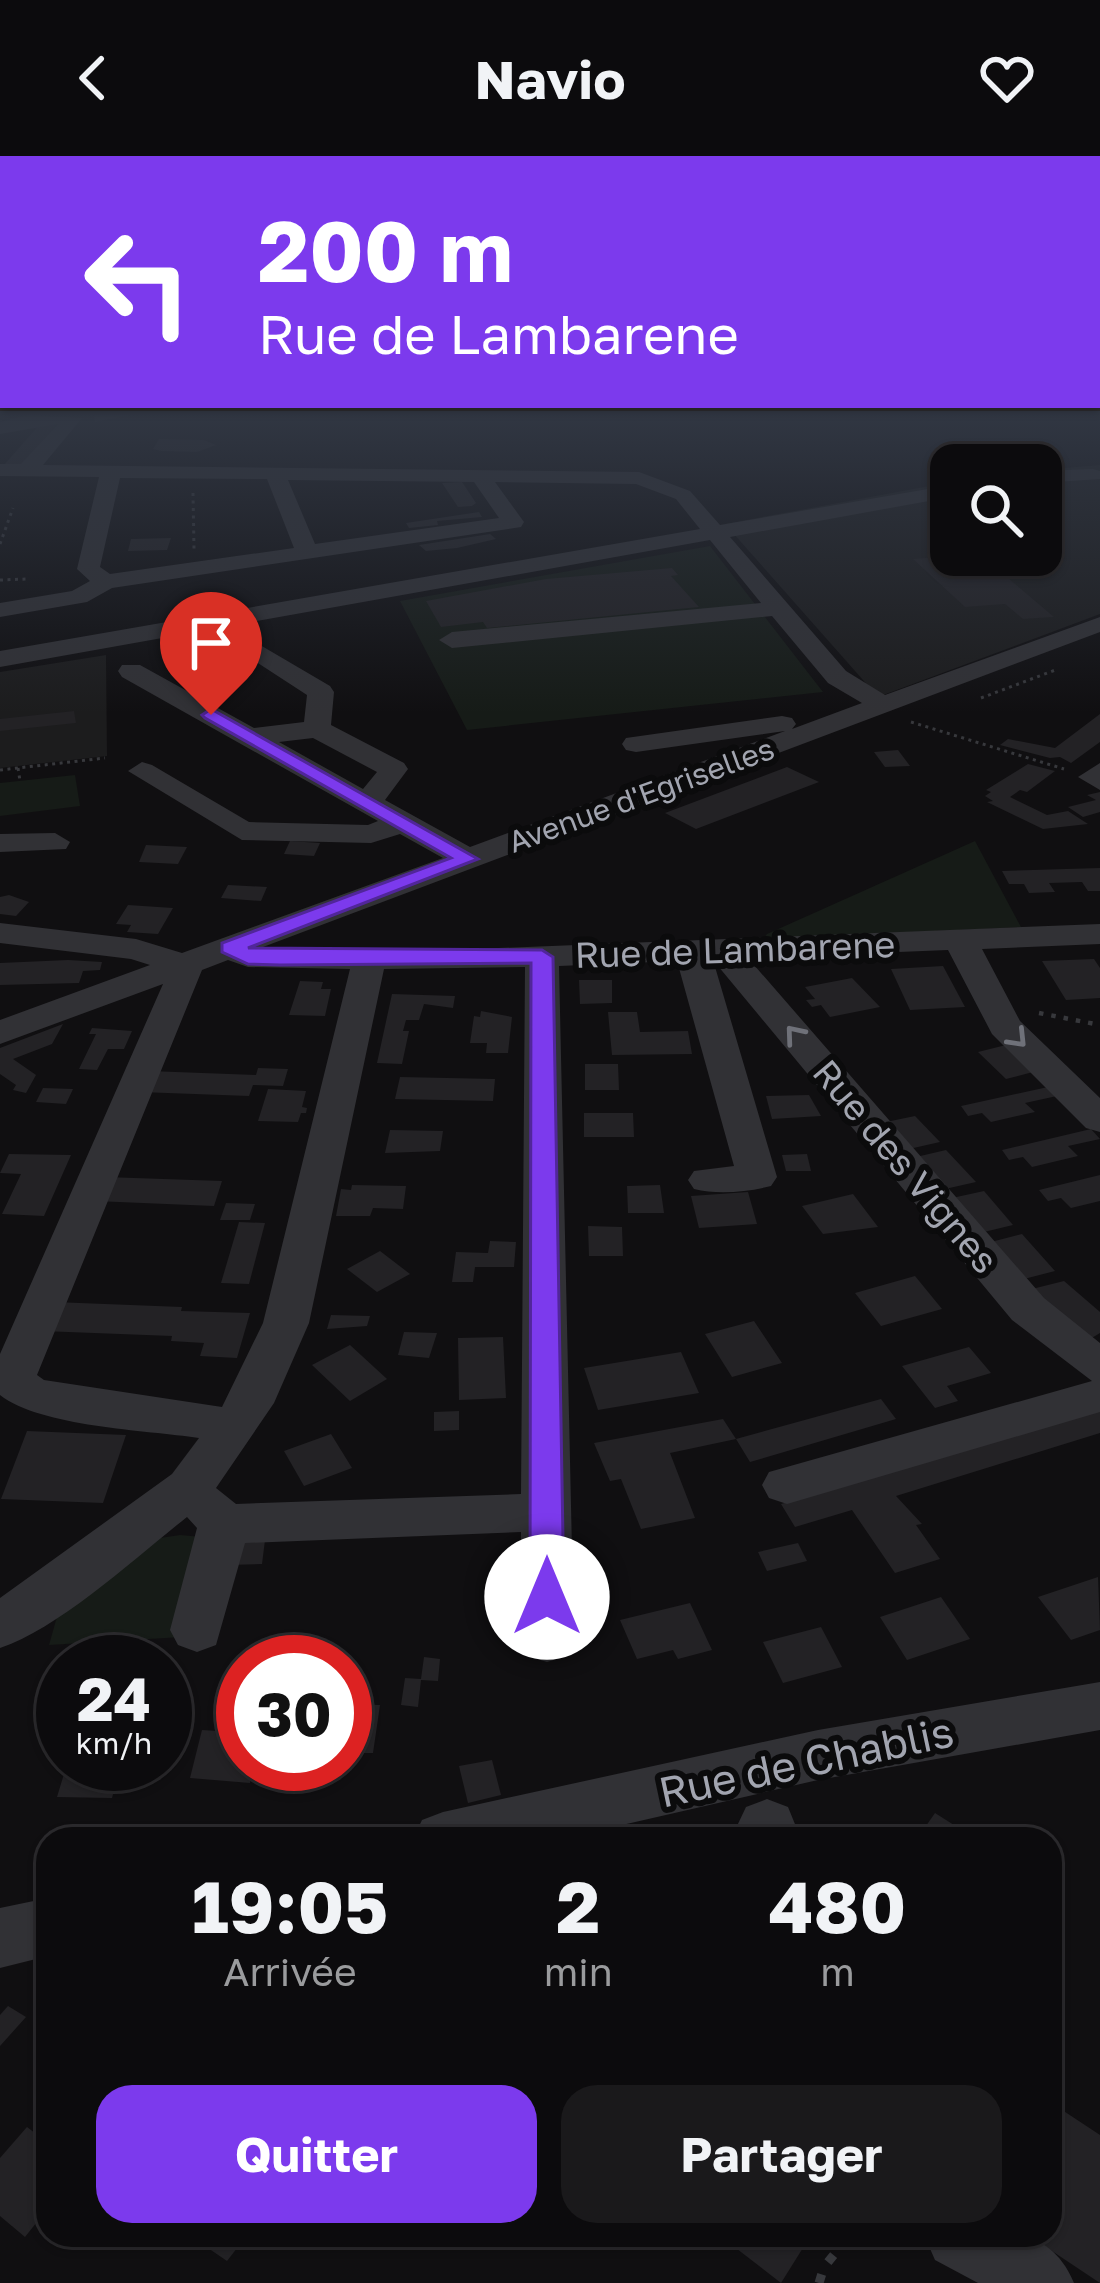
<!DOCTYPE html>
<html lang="fr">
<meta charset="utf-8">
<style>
:root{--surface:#0c0b0d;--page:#1a191b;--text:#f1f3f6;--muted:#9a9b9d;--line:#2c2b2e;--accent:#7c3aed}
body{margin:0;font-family:"Golos Text",sans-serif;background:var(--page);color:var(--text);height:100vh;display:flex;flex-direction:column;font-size:45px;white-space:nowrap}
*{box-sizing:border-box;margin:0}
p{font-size:39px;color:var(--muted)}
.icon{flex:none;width:66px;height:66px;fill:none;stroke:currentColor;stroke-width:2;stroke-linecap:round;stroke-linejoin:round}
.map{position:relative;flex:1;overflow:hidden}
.panel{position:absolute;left:36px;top:1671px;width:1026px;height:420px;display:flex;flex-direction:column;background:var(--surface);border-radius:36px;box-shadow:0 3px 9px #0004,0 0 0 3px var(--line)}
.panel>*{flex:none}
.top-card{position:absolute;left:0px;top:0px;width:1101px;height:252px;box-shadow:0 3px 9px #0004,0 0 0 3px var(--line);background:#7c3aed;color:#fff;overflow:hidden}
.buttons{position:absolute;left:930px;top:288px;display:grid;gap:24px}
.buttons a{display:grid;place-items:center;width:132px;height:132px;border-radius:24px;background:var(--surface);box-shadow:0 3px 9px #0004,0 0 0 3px var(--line);font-size:60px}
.speed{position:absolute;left:36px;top:1479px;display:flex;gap:24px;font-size:60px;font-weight:700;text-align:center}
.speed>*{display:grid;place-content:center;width:156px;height:156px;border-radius:50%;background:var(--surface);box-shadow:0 3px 9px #0004,0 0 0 3px var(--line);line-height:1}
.speed small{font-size:30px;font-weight:400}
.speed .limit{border:18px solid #d22;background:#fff;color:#111}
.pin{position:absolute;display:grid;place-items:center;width:102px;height:102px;color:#fff;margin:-123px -51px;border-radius:50% 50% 50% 0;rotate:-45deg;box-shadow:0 0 12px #0007}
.pin .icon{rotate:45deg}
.me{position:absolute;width:132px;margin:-66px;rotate:0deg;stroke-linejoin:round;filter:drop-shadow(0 0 9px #0008)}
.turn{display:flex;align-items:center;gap:42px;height:252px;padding:0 60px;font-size:54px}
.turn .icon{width:156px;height:156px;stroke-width:2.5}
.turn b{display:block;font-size:84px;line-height:102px}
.eta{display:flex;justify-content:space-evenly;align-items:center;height:204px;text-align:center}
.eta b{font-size:72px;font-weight:700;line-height:84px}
.primary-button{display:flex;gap:24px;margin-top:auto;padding:24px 60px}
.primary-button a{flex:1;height:138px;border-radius:36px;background:var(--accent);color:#fff;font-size:48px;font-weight:700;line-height:138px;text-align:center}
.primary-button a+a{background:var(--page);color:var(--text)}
header{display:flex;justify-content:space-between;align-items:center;height:156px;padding:0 60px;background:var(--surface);font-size:54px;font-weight:700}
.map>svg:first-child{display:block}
.built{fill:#1c1c1d}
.green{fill:#161b17}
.building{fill:#232225}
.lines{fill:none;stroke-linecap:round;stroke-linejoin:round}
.path-far2{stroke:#37383c;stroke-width:3;stroke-dasharray:3 4.5;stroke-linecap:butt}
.path-far1{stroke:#37383c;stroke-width:4.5;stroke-dasharray:4.5 8;stroke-linecap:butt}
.path{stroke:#37383c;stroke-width:9;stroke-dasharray:9 14;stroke-linecap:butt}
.minor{fill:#313135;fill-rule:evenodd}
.oneway{stroke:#6f7179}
.route{fill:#7c3aed;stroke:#51269a;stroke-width:3}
.labels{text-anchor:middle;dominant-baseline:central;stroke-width:12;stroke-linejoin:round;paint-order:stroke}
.far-street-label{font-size:30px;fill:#a2a5b0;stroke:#0b0b0c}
.street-label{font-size:36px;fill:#a2a5b0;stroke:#0b0b0c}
.near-street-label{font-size:42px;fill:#a2a5b0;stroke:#0b0b0c}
</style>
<header><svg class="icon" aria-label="back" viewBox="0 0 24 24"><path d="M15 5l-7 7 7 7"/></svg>Navio<svg class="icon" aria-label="heart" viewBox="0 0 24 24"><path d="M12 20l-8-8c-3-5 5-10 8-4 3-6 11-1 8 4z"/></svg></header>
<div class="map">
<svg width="1100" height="2127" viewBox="0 0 1100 2127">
<rect width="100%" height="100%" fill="#100f11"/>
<g class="built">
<polygon points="1100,309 1100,458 878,541 725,368 951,326 951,399 1041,399 1041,314"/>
<polygon points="106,499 107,600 0,612 0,516"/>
</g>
<g class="green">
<polygon points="710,390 823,536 467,574 400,445"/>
<polygon points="75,619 80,650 0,660 0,627"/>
<polygon points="975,685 1021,771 763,783 767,778"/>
<polygon points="180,1379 202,1381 182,1481 49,1489 58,1457 160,1382"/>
</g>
<g class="building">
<polygon points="41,267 58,267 22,309 4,309"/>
<polygon points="159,283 204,284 216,289 197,296 161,295 153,293"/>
<polygon points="462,326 476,347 472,350 458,351 442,327"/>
<polygon points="479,356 482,361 437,365 438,369 409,372 406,367"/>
<polygon points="490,378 496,383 457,392 426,395 419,389"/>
<polygon points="171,382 167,394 128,395 131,383"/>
<polygon points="951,392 951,399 981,399 1054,461 1023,463 1005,448 965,451 913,403 950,400 943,393"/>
<polygon points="672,412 678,419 671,420 699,451 487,472 483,466 441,471 426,445 546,423"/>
<polygon points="74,555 76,567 0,575 0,563"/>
<polygon points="1100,558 1100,586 1071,607 1060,601 1050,602 1000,589 1008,583 1055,592"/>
<polygon points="898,594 910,610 885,611 874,596"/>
<polygon points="1028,608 1055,615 1027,636 1020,634 1010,641 1047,659 1068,655 1088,668 1043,673 987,646 993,645 985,640 991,636 986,634"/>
<polygon points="787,611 819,626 696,673 665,657"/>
<polygon points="1100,636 1100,656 1083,661 1068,651 1096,644 1087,639"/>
<polygon points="290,685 320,687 314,700 284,698"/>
<polygon points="146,689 187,691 178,708 139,706"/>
<polygon points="1100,712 1100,735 1088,735 1082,726 1049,727 1055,736 1029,737 1024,728 1009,728 1002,715"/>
<polygon points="228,729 267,731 261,745 221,742"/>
<polygon points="9,739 29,746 16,760 0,758 0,741"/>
<polygon points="128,749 173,752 158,778 127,776 131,769 116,768"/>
<polygon points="1094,803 1100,812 1100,842 1066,844 1042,805"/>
<polygon points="68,804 102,806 100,814 83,815 79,827 0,829 0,807"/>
<polygon points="943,810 965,851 910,854 891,813"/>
<polygon points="852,822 880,851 830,861 821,849 812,851 806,844 815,843 805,831"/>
<polygon points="579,824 612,824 612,847 580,848"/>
<polygon points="300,825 323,826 321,833 331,833 325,860 289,859"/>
<polygon points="392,838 455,840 453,852 424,848 419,864 406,864 403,875 409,875 402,908 377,907"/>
<polygon points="481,855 512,861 508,897 486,897 487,887 470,887 474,860 480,861"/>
<polygon points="608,856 637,856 640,876 688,875 692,898 612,899"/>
<polygon points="63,868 52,888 13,903 36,919 26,937 13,934 16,929 0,918 0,892"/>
<polygon points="92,872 132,875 124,893 108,893 97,914 79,913 96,878 89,878"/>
<polygon points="1006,889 1033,916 1006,923 978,896"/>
<polygon points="585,908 618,908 619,934 585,934"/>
<polygon points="258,912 288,913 283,930 253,929 249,940 140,936 149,915 256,919"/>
<polygon points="400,921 495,923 493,945 395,943"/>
<polygon points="1048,931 1057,940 1025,947 1035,956 991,966 982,957 968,960 961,950"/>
<polygon points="43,932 73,933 66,948 36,946"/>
<polygon points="268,933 306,935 302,951 307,952 306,957 301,957 298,966 258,965"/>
<polygon points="809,939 821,960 772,963 766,940"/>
<polygon points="584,957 633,957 634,981 584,981"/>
<polygon points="915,960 940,986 909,993 886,966"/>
<polygon points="1091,973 1100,983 1068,990 1078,1000 1032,1011 1023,1001 1009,1004 1002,994"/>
<polygon points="390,974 443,975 440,995 385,997"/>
<polygon points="946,994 976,1026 945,1033 916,1001"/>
<polygon points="9,998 71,999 44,1060 2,1058 21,1018 0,1017"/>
<polygon points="807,998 811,1015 786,1015 782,999"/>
<polygon points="1100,1019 1100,1045 1071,1052 1061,1042 1048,1045 1039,1034"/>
<polygon points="105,1021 222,1025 214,1050 95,1045"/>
<polygon points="352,1029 406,1030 403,1053 373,1052 370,1060 336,1060 341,1033 351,1034"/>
<polygon points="660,1029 664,1057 628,1057 627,1030"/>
<polygon points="984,1035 1013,1069 984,1076 952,1042"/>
<polygon points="748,1036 757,1068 699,1072 691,1040"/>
<polygon points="853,1038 878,1071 823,1078 802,1050"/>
<polygon points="226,1047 255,1048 250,1064 220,1064"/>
<polygon points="239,1066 265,1067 249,1128 221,1127"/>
<polygon points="588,1070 622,1071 623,1100 589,1100"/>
<polygon points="1022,1078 1055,1115 1024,1123 991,1086"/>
<polygon points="490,1085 516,1086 514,1111 475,1111 473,1126 452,1126 456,1096 488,1097"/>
<polygon points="380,1095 410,1118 377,1136 347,1113"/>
<polygon points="915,1120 942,1153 881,1170 855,1137"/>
<polygon points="1064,1125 1100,1156 1100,1177 1090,1183 1032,1133"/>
<polygon points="54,1146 182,1151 181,1155 250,1157 237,1202 200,1200 204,1187 171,1185 172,1180 42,1175"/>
<polygon points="331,1159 370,1160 367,1170 327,1173"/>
<polygon points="754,1165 782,1207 732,1221 705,1178"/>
<polygon points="404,1176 437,1177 429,1202 398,1199"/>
<polygon points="503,1181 506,1242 459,1244 458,1182"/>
<polygon points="350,1189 387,1223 350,1245 312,1209"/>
<polygon points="969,1191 991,1217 947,1230 958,1245 935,1252 902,1210"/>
<polygon points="681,1196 699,1237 598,1254 584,1212"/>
<polygon points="881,1243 896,1263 750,1306 736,1283 670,1297 695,1362 641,1373 621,1323 610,1325 594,1287 723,1263 736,1283"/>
<polygon points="1100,1253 1100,1277 896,1340 922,1368 916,1369 940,1403 895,1417 852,1354 795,1371 781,1348"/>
<polygon points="459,1255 459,1274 434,1275 434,1256"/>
<polygon points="27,1275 126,1279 103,1347 1,1343"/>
<polygon points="331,1278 352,1312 304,1330 284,1295"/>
<polygon points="266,1376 262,1408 228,1409 233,1378"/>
<polygon points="798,1387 807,1405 767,1415 758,1396"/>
<polygon points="1098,1421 1100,1474 1071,1484 1038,1441"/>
<polygon points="941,1441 970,1483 907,1504 880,1461"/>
<polygon points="690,1447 712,1494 678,1503 673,1494 637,1503 620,1464"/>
<polygon points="821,1471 842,1511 783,1527 763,1486"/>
<polygon points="424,1501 440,1503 438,1525 421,1524 418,1551 401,1549 405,1522 421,1523"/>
<polygon points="345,1548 380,1549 373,1597 345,1597"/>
<polygon points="223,1556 243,1557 243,1608 254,1608 250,1627 190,1622 202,1574 218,1575"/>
<polygon points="492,1604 501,1639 468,1647 459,1610"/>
<polygon points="67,1608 129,1608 127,1615 119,1615 112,1642 57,1641"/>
<polygon points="935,1657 976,1683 917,1683"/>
<polygon points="8,1850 26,1861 0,1890 0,1859"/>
<polygon points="1050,1946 1100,1979 1100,2127 1028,2079 1050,2079"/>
<polygon points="27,1971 48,1987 48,2052 25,2081 0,2060 0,2002"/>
<polygon points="189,2079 239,2079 244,2083 227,2105"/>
<polygon points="719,2079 811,2079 781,2127"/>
</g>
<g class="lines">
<g class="path-far2">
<polyline points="193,337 194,393"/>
<polyline points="0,388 13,352"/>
<polyline points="0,424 26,423"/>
<polyline points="981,542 1058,513"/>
<polyline points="911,566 1064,613"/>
<polyline points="18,612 20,625"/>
<polyline points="0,614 105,602"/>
</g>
<polyline class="path-far1" points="1039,857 1100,869"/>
<polyline class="path" points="819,2127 824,2111 850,2079"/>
<g class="minor">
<path d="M28,259l54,3 -39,47 596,7 51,19 30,34 231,-40v12l-221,40 116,134 39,24 215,-78v15l-837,315 186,3 651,-26v20l-118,5 38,72 80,77v34l-14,-4 -94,-94 -44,-84 -200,8 296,340 56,45v69l-313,92 -18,-6 -7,-13 7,-13 323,-91 -80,-61 -299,-360 64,217 -6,9c-24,6 -53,9 -77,3l-6,-9 6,-9 40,-5 -57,-205 -118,5 15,674 -8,16 -19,6 -19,-6 -8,-16 1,-108 -276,11 -29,102 -19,7 -19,-7 -8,-15 27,-102 -10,-11c-51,40 -127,111 -187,131v-50l172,-124 27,-36c-53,-8 -158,-11 -199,-43v-41l163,-370 -163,60v-24l150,-55 -19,-6 -131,-16v-20l136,16 46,14 261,-95 -43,-24 -29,9 -129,-3 -114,-69 14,-9 10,3 97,57 119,3 10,-4 -256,-144 -4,-6 4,-6h18l114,63 50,-6 3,-27 -74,-48 13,-8 9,3 75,44 4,6 -3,33 73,38 4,6 -23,31 85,47 315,-116 -149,21 -10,-2 -4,-6 4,-6 156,-22 10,2 4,6 -4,5 70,-26 -34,-20 -56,-67 -320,32 -13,-8 13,-8 309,-29 -51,-63 -710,127v-16l700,-122 -24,-30 -40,-15 -141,-2 29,40 -3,5 -409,61 -25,14 -87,15v-14l72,-12 18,-10 -13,-12 22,-92 -99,-1v-12h21l37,-40 -58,10v-12zM120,322l147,1 27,69 -184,26 -10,-7zM288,324l186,2 25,36 -184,26zM313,582l64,34 -14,17 -84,-47zM228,804l20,7 102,2 -87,354 -41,84 -178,-27 -7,-5 165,-405zM525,811l-4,527 -285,10 -20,-16 58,-85 35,-80 75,-354z"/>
<polygon points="94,259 129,259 95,266"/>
<polygon points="1041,315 1093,313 1100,315 1100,323 1041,327"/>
<polygon points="1100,607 1100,634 1078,621"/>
<polygon points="55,677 70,686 66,693 0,696 0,678"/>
<polygon points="1100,1526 1100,1574 818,1624 561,1683 413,1683 422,1664 443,1656 818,1574"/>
<polygon points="767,1643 788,1651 801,1683 741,1683 737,1670 746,1651"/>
<polygon points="48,1742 48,1800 0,1812 0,1752"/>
<path d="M924,2079c61,0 122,-19 150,48h-96l-43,-23z"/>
</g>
</g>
<defs><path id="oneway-chevron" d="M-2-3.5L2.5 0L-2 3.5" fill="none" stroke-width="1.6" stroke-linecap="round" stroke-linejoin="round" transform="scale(3)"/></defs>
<g class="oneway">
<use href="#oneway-chevron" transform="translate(794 878) rotate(-130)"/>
<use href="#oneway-chevron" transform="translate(1018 883) rotate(46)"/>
</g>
<linearGradient id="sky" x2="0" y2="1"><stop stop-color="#090809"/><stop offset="0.46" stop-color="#313743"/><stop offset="1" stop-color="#313743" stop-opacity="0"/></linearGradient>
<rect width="1100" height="557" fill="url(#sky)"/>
<polygon class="route" points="211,553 478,703 248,792 542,794 553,801 564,1441 559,1451 547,1455 535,1451 530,1441 531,807 280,809 248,808 222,796 222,787 451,702 205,562 202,559"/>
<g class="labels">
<g class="far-street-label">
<text transform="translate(641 639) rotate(-20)">Avenue d'Egriselles</text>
</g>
<g class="street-label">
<text transform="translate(735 793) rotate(-2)">Rue de Lambarene</text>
<text transform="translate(906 1010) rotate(50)">Rue des Vignes</text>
</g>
<g class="near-street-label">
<text transform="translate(806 1605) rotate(-12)">Rue de Chablis</text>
</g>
</g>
</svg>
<div class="buttons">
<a><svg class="icon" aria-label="search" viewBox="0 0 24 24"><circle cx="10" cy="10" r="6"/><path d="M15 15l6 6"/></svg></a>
</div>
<div class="speed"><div>24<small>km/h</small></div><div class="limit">30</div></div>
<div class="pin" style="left:211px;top:559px;background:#d93025"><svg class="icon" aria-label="arrive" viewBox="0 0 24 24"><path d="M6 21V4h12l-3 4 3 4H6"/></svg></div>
<svg class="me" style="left:547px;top:1441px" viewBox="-20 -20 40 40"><circle r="19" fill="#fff"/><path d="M0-13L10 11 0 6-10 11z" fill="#7c3aed"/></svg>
<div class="top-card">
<div class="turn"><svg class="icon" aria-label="left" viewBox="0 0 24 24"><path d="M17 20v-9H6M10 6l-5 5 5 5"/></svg><div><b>200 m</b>Rue de Lambarene</div></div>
</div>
<section class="panel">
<div class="eta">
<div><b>19:05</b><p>Arrivée</p></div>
<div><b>2</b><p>min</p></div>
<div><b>480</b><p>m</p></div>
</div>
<div class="primary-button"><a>Quitter</a><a>Partager</a></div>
</section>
</div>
